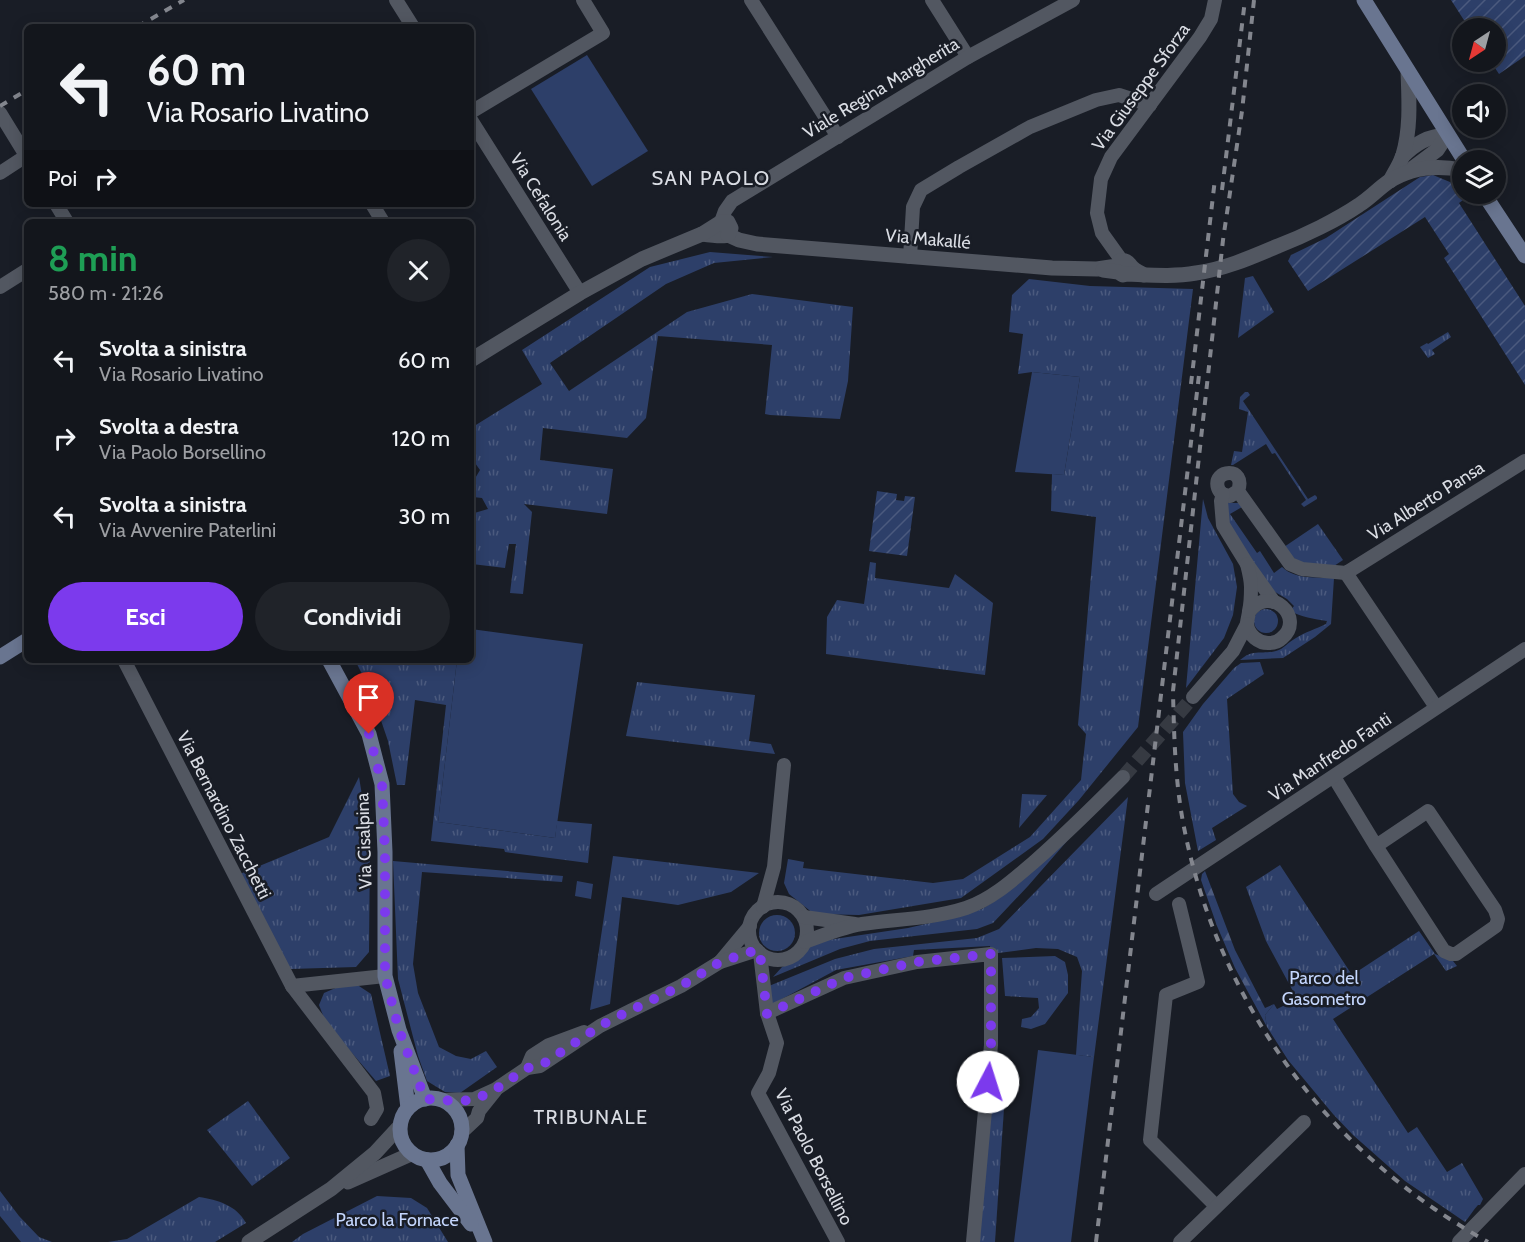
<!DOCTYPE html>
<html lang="it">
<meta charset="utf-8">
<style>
:root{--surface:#13161c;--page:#202329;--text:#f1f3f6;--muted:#9d9fa3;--line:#32353b;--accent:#7c3aed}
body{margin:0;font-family:Cabin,sans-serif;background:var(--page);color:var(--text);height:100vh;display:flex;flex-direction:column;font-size:22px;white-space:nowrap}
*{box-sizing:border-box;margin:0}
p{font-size:20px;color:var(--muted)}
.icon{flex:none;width:33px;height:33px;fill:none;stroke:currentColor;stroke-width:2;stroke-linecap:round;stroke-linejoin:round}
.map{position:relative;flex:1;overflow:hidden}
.drawer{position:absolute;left:24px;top:219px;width:450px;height:444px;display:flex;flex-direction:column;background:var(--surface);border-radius:9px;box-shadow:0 3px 15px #0003,0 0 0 2px var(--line)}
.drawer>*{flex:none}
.banner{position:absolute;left:24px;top:24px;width:450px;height:183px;border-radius:9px;box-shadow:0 3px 15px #0003,0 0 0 2px var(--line);background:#13161c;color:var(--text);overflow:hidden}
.needle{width:39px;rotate:216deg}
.controls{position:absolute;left:1452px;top:18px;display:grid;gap:12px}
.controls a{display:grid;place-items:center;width:54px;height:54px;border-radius:50%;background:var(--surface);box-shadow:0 3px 15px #0003,0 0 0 2px var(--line);font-size:30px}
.pin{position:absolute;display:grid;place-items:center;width:51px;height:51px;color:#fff;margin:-62px -26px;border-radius:50% 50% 50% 0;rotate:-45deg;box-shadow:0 0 6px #0007}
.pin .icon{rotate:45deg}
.me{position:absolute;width:66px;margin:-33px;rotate:5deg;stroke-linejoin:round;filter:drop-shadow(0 0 4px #0008)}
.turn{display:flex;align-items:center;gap:21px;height:126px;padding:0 24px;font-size:27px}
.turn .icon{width:78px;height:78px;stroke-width:2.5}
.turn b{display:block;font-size:42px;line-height:51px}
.then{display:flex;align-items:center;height:57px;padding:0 24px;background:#0003;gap:12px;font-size:22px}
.round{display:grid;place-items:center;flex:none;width:63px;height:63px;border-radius:32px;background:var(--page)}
.overview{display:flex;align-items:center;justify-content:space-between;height:102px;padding:0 24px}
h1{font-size:36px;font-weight:700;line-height:45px;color:#1e9e55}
.primary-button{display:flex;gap:12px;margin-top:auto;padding:12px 24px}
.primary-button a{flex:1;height:69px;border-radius:36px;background:var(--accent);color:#fff;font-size:24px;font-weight:700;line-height:69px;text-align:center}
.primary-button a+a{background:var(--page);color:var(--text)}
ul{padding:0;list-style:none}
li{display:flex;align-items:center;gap:18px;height:78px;padding:0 24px}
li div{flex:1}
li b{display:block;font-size:22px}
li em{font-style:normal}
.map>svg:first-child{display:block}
.grass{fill:url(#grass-tufts)}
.forest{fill:url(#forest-firs)}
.garden{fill:url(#garden-furrows)}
.pitch{fill:#2d3f69}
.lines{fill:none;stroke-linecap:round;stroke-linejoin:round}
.minor-tunnel{stroke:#363a42;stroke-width:14;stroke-dasharray:14 7;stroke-linecap:butt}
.minor{stroke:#525761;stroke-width:14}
.tertiary{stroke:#525761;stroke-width:15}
.secondary{stroke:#697590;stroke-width:15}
.rail{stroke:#83868e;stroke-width:4;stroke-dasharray:8 8;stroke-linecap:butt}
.route{stroke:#7c3aed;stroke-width:10;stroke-dasharray:0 18}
.labels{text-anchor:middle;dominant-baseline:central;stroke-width:5;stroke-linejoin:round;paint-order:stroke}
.street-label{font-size:18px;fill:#d9dce3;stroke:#191d26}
.park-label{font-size:18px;fill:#c4d6fd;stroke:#191d26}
.neighbourhood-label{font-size:20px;letter-spacing:1.5px;fill:#d9dce3;stroke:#191d26}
</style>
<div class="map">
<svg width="1525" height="1242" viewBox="0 0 1525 1242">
<defs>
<pattern id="grass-tufts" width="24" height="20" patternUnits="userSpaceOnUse" patternTransform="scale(1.5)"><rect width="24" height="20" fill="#2d3f69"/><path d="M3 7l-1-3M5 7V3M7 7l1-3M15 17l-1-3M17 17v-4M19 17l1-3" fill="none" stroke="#4b5a7e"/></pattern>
<pattern id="forest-firs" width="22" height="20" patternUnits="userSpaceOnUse" patternTransform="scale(1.5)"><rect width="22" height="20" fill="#2d3f69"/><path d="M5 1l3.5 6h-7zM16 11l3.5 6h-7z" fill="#4b5a7e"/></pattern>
<pattern id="garden-furrows" width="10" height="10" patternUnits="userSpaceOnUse" patternTransform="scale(1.5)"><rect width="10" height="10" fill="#2d3f69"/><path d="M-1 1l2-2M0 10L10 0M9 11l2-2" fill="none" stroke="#4b5a7e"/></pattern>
</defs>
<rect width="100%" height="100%" fill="#191d26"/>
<g class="grass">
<path d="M710,252l63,5 -59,6 -48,21 -116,79 19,28 118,-79 65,-18 101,13 -5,74 -8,38 -70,-4 -5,-1 7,-69 -114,-9 -12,82 -19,20 -84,-10 -3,32 73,9 -6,45 -83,-10 8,8 -9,82 -13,-1 6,-49h-7l-4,24 -33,-4 -1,6v-56l17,-5 -6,-11 -9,-1c-5,-10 2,-18 7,-27l-5,-7 -4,2v-37l71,-44 -20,-34 128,-83z"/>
<polygon points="1253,276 1274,312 1238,338 1245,278"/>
<polygon points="1029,279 1090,286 1193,289 1138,727 1079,800 1043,839 961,898 859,915 814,914 789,894 784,883 788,859 804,862 803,868 933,883 963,879 1030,837 1081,780 1086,734 1078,725 1096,517 1051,511 1052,474 1064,475 1080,377 1032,372 1018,374 1023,334 1009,332 1012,295"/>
<polygon points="1448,332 1451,337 1432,350 1435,354 1428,358 1420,347 1427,343 1428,344"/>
<polygon points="1245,392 1248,392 1250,395 1243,401 1308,499 1315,495 1317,497 1317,499 1304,507 1301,504 1306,500 1275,453 1272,454 1266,444 1233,465 1231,465 1234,451 1242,452 1248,412 1239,409 1240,397"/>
<polygon points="1203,499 1208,518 1233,564 1237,587 1233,615 1224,638 1186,688"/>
<path d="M1221,501l8,2h10l3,4 -12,7 27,39 3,-2 14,22 8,-6c14,13 34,10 52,11l-3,46 -16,13 -32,21 -43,2c14,-12 21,-5 36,-9 8,-2 12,-9 20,-13 9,-6 20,-9 30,-14l1,-3c-13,-2 -26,-4 -37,-10l4,-5 -7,-7 -27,-16 -31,-46z"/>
<polygon points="1318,524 1343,560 1334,566 1299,564 1284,547"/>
<polygon points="870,562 876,563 875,578 949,588 955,574 993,603 985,675 826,654 827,617 837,600 864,604"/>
<circle cx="1266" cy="621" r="12"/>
<polygon points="355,660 457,660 438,822 555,838 557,821 592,824 588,863 505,852 504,849 431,841 446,705 415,700 405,785 397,785 388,741 372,694"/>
<polygon points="1260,662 1264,674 1227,699 1233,794 1239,802 1247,806 1212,828 1216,840 1198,851 1185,783 1183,732 1203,704 1234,668 1241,663"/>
<polygon points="637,682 755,695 749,741 771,744 775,754 626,736"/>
<polygon points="359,777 370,844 369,952 356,967 290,969 240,874 329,837"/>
<polygon points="1022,794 1047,795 1019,828"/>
<polygon points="1128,797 1094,1057 1076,1055 1082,971 1077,957 1058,949 1036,948 991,954 990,946 914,950 913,956 836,970 767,1007 764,988 835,959 874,949 977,938 999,929"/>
<polygon points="1068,840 1028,886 993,923 977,929 870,941 840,949 773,977 782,967 796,960 809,947 821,941 908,928 960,916 982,909 1001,897"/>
<polygon points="613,856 759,873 731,892 678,905 622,897 610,1004 590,1010"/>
<polygon points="393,861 563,876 562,882 422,872 413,964 418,993 439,1047 456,1056 471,1059 486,1051 497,1067 460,1093 445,1092 427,1081 418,1056 398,979"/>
<path d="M1280,865l72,110 67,-44 16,23 18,7 4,5 -11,5 -12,-17 -101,65 75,114 9,-6 30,45 15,-9 21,36 -3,6h-2c-5,5 -8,11 -13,17l-60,-41 -52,-46 -20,-21 -45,-54 -21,-33 -2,-12 9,-11 3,5 10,-5 -3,-6 10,-5 -28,-52 -20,-54z"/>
<polygon points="577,881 593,884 591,899 575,896"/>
<circle cx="777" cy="933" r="18"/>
<polygon points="1055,956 1065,962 1068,975 1068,993 1045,1024 1031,1029 1021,1027 1022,1019 1031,1017 1039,1008 1038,998 1005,996 1002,958"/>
<polygon points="356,984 371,994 390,1076 376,1081 326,1023 319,1005 324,993 340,986"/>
<polygon points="990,1061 1007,1064 995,1242 973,1242"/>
<polygon points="248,1101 290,1158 252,1186 207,1130"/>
<polygon points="0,1191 19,1216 39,1237 52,1242 21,1242 0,1216"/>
<polygon points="377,1196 411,1198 427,1208 448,1242 292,1242 303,1234"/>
<path d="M199,1197c19,3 37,8 47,26l-31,19h-107l19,-3z"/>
</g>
<polygon class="forest" points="1205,871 1235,950 1265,1008 1274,1004 1265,1015 1267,1027 1235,968 1217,926 1201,880 1202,874"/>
<g class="garden">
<polygon points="1451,0 1525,0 1525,56 1499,74 1491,62 1496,62 1496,28 1469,28"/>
<polygon points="1433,175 1462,187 1462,194 1469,194 1470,195 1459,203 1525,306 1525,385 1444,258 1449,254 1425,217 1308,291 1288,261 1291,255 1326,238 1420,177"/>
<polygon points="877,491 897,494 896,500 904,501 905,496 915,497 907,556 869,551"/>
</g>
<g class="pitch">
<polygon points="587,55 648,151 592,186 531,89"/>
<polygon points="1032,372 1080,377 1064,475 1015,472"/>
<polygon points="471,629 583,644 555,838 438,822 457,660 471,660"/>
<polygon points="1038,1050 1094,1057 1071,1242 1014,1242"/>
</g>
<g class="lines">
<polyline class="minor-tunnel" points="1123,777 1193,697"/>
<g class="minor">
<polyline points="396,0 413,27"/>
<polyline points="751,0 838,137"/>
<polyline points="932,0 968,57"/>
<polyline points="471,112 603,33 583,0"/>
<polyline points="0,113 27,157"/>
<polyline points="471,120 580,293"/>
<polyline points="0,173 26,156"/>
<polyline points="56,204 67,222"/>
<polyline points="372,204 383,222"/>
<polyline points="721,222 725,211 732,201 968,57 1073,0"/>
<polyline points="910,257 913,207 921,190 959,167 1030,127 1096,100 1119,95 1150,105"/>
<polyline points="1122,261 1102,233 1097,213 1101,179 1111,157 1200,37 1211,19 1215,0"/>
<polyline points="0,287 27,270"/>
<path d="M1238,491l-8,5c-6,-1 -10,-2 -12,-8 -6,-19 29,-22 20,3l52,73 12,5 44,4 179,-112"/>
<polyline points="1223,494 1221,501 1223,525 1247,564 1274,602"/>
<path d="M1247,564c2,8 4,16 4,23 0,8 0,16 -2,24 0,4 -2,8 -2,13 1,11 12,20 23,19 5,0 9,-2 12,-5 24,-20 -12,-55 -33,-26"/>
<polyline points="1346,573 1436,707"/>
<polyline points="124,660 292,986 385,976"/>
<polyline points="1193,697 1233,651 1247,624"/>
<polyline points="1334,777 1376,846 1444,951 1451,954 1456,954 1496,926 1498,919 1495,910 1428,811 1376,846"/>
<polyline points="1156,894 1525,649"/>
<circle cx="778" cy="931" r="29"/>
<polyline points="1179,904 1198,982 1166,995 1150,1140 1216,1206"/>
<polyline points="763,907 774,867 784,765"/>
<polyline points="804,917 855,924"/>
<path d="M805,942c18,-7 38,-15 57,-18 34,-5 70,-5 104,-16 26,-9 47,-28 68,-46 31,-27 60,-56 89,-85"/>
<polyline points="760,953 767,1013 777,1043 769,1073 758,1093 838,1242"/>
<polyline points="720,962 750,926"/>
<polyline points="292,986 374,1093 377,1109 371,1119"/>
<polyline points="767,1013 844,978 917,962 991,954 991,1045 973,1242"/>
<polyline points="527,1068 532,1056 549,1045 584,1032"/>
<polyline points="442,1100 474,1099 496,1089 527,1068 540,1066 600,1026 630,1011 681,986 720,962 757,950"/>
<polyline points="461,1133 477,1118 479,1111 495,1091"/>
<polyline points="1180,1242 1304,1122"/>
<polyline points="1459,1242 1525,1174"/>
</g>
<g class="tertiary">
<path d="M1402,157c14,-14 26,-21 45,-22"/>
<polyline points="1413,168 1437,150 1447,135"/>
<path d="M1390,181c4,-8 10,-17 13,-26 8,-27 6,-56 5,-84"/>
<path d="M702,234c7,1 21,3 26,1l11,5 18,4 295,24 45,1 20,-3 3,-5c9,-1 8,3 13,7 3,3 8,5 11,7"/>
<path d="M1103,270l15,2 5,3 5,-1c23,1 46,3 68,-1 29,-4 56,-16 82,-27 26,-10 59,-26 81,-41 11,-7 19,-16 29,-23 23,-15 49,-17 74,-12"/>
<polyline points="471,360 580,293 642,259 702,234 721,222 728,222 731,228 728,235"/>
<polyline points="348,1182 411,1154"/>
<polyline points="249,1242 331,1189 375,1153 399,1127"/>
</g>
<g class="secondary">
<polyline points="1364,0 1464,160"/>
<polyline points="1484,194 1525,256"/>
<polyline points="0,657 27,640"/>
<polyline points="329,660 369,734 382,784 385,852 385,976 399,1030 425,1099"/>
<polyline points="401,1051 408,1108"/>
<circle cx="431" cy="1129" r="31"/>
<polyline points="457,1145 458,1175 485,1242"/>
<polyline points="427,1160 440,1183 471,1224"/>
</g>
<g class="rail">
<path d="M1254,0l-12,111 -19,129 -50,451c1,44 2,88 10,131 26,141 105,274 218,362 27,22 57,41 87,58"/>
<polyline points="137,27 184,0"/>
<polyline points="0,106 27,90"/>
<polyline points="1222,190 1245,0"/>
<polyline points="1191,384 1215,179"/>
<polyline points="1096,1242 1199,375"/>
</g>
</g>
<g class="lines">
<polyline class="route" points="369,734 382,784 385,852 385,976 399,1030 425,1099 457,1101 474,1100 496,1089 527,1068 540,1066 600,1026 617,1017 681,986 720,962 757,950 760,953 767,1014 844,978 917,962 991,954 991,1045 988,1082"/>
</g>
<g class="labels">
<g class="street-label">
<text transform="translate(1141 87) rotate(-54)">Via Giuseppe Sforza</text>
<text transform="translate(881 88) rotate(-31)">Viale Regina Margherita</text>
<text transform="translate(541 197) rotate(58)">Via Cefalonia</text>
<text transform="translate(928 239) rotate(5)">Via Makallé</text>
<text transform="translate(1426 501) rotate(-32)">Via Alberto Pansa</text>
<text transform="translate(1330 757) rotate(-34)">Via Manfredo Fanti</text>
<text transform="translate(224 815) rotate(63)">Via Bernardino Zacchetti</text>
<text transform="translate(364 841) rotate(-92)">Via Cisalpina</text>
<text transform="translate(814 1157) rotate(63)">Via Paolo Borsellino</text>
</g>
<g class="park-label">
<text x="1324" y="978">Parco del<tspan x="1324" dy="21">Gasometro</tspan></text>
<text x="397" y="1220">Parco la Fornace</text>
</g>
<g class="neighbourhood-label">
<text x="711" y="178">SAN PAOLO</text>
<text x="591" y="1117">TRIBUNALE</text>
</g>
</g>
</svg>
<div class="controls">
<a><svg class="needle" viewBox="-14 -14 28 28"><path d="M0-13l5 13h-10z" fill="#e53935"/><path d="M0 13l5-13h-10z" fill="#9d9fa3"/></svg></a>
<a><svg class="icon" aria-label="sound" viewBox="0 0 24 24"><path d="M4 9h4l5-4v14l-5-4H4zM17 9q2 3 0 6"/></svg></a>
<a><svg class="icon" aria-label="layers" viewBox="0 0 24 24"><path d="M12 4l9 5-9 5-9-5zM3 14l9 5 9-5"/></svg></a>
</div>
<div class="pin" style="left:369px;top:734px;background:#d93025"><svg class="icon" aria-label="arrive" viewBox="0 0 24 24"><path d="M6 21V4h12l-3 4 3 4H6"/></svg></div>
<svg class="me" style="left:988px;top:1082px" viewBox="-20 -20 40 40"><circle r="19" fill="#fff"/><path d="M0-13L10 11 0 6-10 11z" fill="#7c3aed"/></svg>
<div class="banner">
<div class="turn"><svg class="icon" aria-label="left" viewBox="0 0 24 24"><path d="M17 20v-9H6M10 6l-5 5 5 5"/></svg><div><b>60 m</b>Via Rosario Livatino</div></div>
<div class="then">Poi<svg class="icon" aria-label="right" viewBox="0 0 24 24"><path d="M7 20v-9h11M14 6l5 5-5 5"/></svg></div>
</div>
<section class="drawer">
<div class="overview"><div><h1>8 min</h1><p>580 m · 21:26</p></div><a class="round"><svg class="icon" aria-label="close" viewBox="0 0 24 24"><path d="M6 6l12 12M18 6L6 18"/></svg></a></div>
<ul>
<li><svg class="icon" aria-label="left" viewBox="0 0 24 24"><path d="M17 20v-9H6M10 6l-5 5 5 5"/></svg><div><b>Svolta a sinistra</b><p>Via Rosario Livatino</p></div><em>60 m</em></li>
<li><svg class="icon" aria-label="right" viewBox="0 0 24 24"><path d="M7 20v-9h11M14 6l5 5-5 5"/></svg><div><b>Svolta a destra</b><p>Via Paolo Borsellino</p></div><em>120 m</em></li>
<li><svg class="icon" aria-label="left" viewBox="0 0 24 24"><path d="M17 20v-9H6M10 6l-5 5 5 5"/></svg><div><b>Svolta a sinistra</b><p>Via Avvenire Paterlini</p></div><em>30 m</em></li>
</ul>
<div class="primary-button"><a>Esci</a><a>Condividi</a></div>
</section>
</div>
